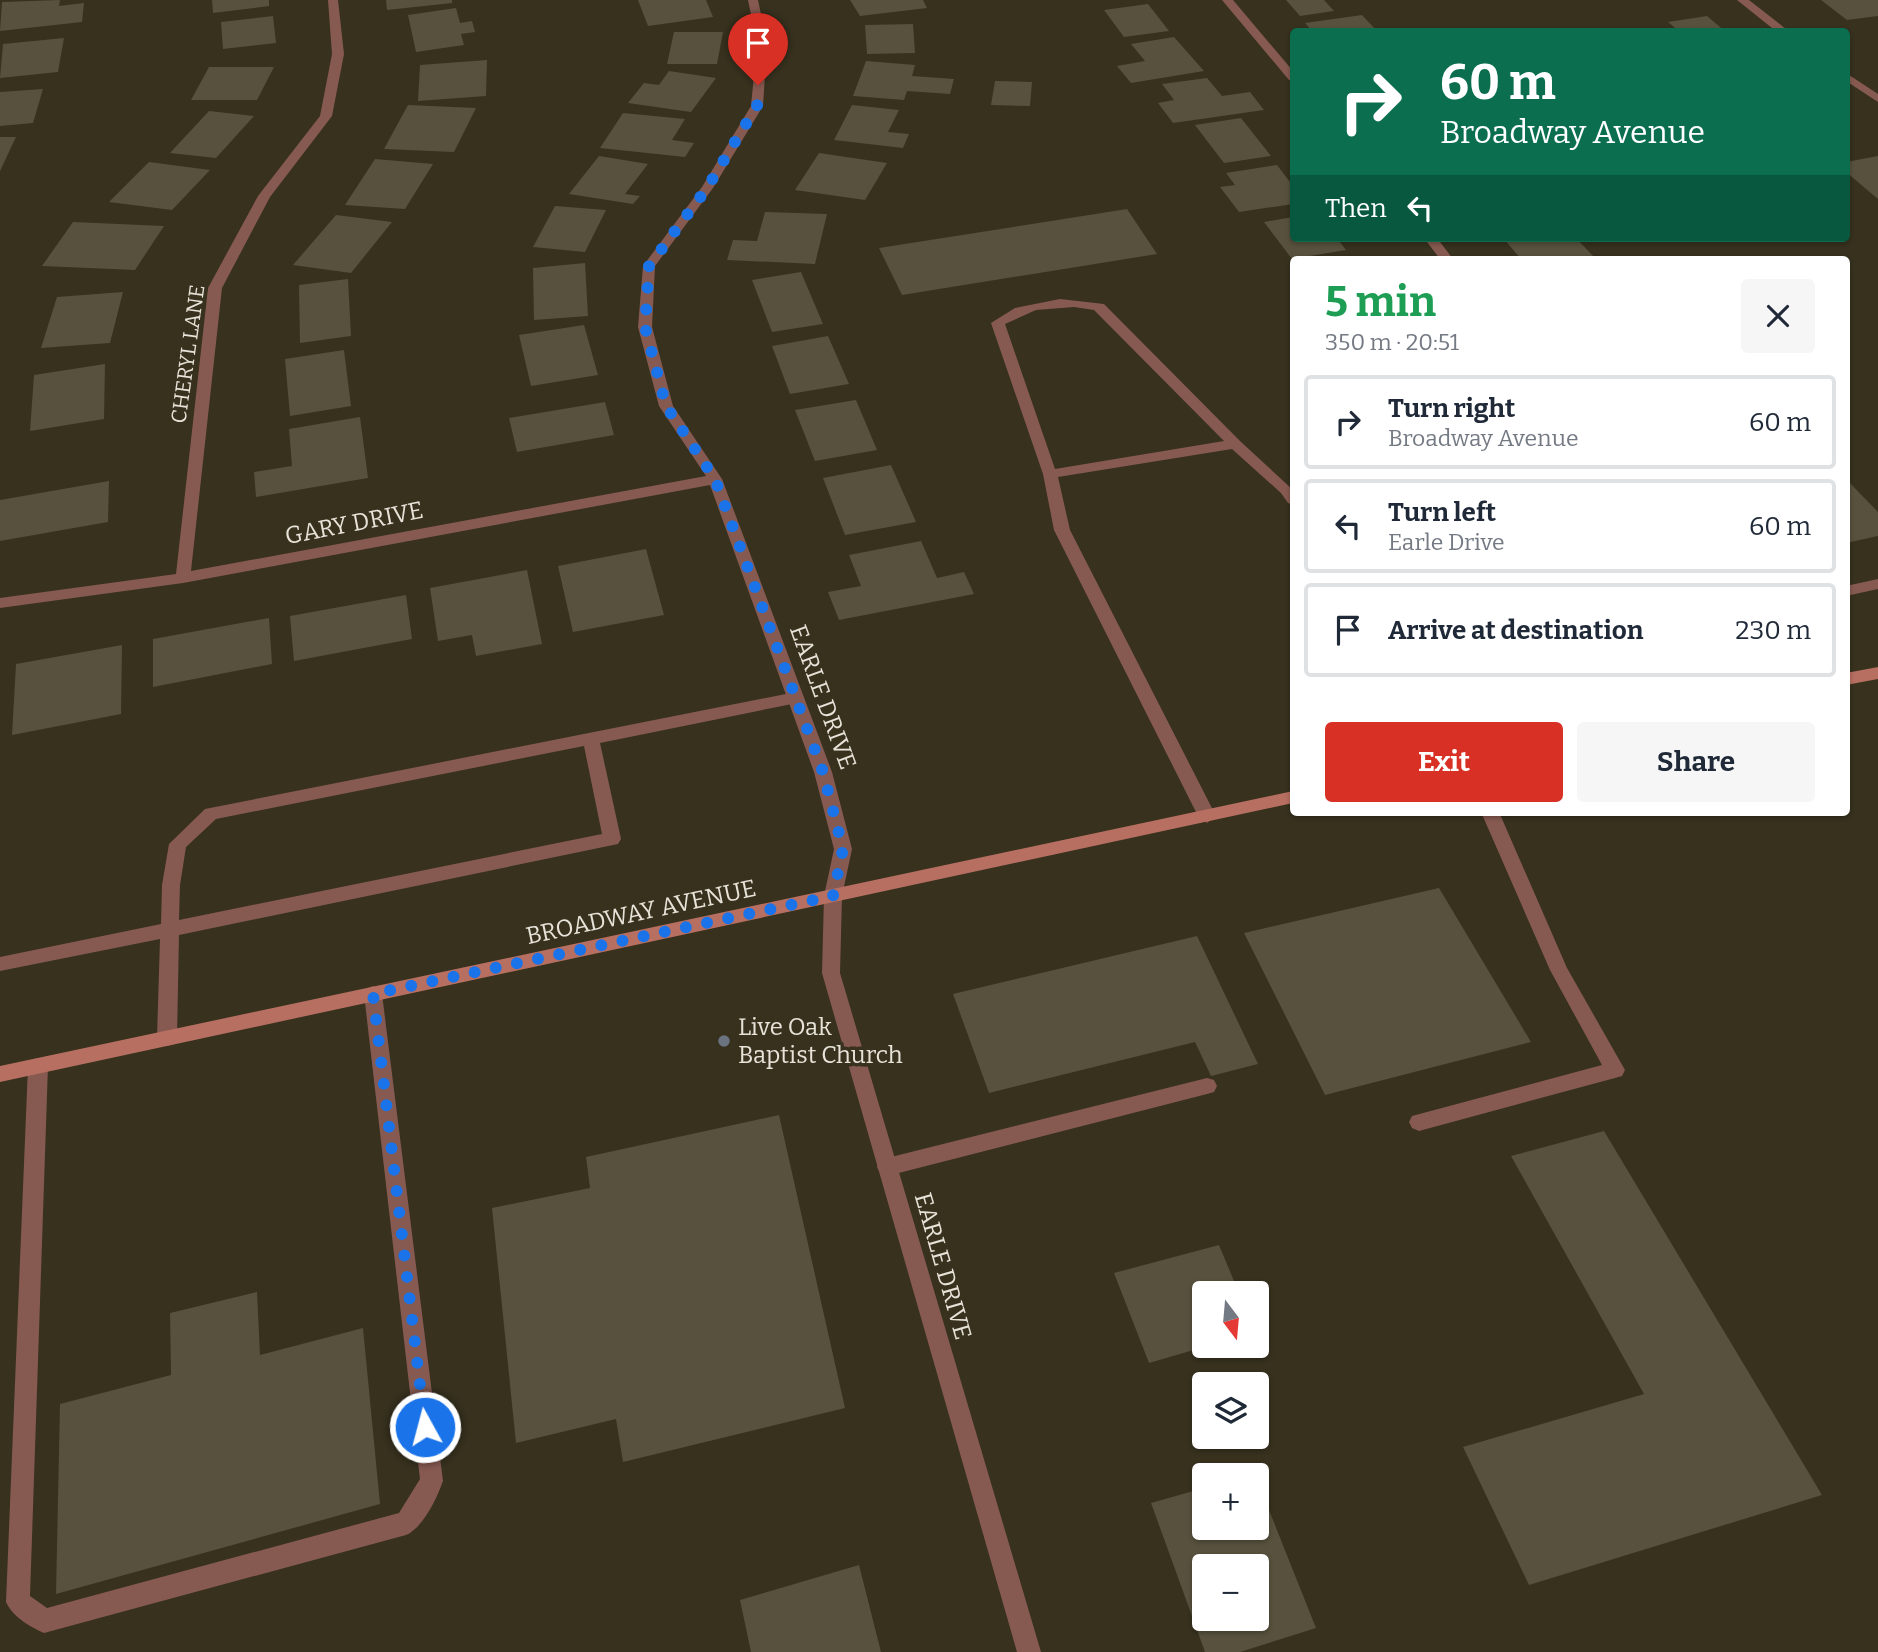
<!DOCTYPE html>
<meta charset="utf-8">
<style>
:root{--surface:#fff;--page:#f6f6f7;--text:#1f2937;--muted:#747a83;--line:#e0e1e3;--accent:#d93025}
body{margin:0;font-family:Bitter,serif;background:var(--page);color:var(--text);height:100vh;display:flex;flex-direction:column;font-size:26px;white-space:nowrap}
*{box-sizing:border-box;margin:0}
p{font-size:23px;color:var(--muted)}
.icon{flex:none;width:38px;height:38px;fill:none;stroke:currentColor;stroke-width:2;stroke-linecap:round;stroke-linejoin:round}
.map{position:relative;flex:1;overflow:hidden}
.panel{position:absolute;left:1290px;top:256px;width:560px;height:560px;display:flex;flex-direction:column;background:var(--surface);border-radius:7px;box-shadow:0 2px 5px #0004}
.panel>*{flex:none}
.guide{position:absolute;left:1290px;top:28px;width:560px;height:214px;border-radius:7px;box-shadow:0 2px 5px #0004;background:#0b6e4f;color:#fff;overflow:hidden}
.needle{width:46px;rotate:164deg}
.fabs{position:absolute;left:1192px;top:1281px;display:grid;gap:14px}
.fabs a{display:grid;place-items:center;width:77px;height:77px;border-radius:7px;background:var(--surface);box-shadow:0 2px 5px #0004;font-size:35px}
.pin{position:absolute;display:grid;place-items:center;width:60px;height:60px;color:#fff;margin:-72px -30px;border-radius:50% 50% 50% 0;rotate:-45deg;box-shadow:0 0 7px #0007}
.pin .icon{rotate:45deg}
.me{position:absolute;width:77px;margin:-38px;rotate:353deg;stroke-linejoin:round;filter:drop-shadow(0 0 5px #0008)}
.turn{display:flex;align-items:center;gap:24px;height:147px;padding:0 35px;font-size:32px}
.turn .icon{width:91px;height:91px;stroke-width:2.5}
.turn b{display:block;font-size:49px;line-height:60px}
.then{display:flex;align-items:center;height:66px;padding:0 35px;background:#0003;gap:14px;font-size:26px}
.round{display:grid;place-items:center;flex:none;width:74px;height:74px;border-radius:7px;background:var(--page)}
.headline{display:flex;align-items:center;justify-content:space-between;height:119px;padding:0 35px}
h1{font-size:42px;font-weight:700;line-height:52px;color:#1e9e55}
.action{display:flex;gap:14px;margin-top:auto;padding:14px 35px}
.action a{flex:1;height:80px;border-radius:7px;background:var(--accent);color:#fff;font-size:28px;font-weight:700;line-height:80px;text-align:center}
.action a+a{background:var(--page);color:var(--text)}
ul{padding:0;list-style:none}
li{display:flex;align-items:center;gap:21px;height:94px;margin:0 14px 10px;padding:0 21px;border:4px solid var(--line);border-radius:7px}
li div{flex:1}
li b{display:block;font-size:26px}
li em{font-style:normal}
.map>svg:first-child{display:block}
.building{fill:#57513d;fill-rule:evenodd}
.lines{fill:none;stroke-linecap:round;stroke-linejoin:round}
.service{fill:#875a51;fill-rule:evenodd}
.minor{fill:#875a51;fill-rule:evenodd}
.secondary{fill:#b76f61;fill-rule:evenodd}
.route{stroke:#1a73e8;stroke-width:12;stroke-dasharray:0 21.6}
.worship-dot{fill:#6b7280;stroke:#37311e;stroke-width:2.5}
.labels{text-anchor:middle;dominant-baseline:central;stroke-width:7;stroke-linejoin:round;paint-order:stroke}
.far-street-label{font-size:21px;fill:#e7e3d8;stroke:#37311e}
.street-label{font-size:24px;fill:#e7e3d8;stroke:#37311e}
.poi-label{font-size:24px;fill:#e7e3d8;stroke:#37311e;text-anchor:start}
</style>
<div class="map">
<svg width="1878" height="1652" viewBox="0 0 1878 1652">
<rect width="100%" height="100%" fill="#37311e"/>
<g class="building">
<polygon points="60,0 59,6 84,3 82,22 0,31 2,2"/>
<polygon points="212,0 269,0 269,6 213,13"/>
<polygon points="386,0 452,0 452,3 387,10"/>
<polygon points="638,0 706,0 713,17 648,26"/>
<polygon points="850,0 923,0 927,8 860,16"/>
<polygon points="1286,0 1324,0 1334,11 1300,16"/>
<polygon points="1821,0 1878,0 1878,16 1847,20"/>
<polygon points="1148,4 1169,31 1124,37 1104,10"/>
<polygon points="456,8 460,23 472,21 475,32 461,34 464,45 416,52 408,15"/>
<polygon points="1362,15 1378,32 1313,32 1305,23"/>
<polygon points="273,16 276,43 223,49 221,22"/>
<polygon points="1707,16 1726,32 1680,32 1668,22"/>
<polygon points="913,24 915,53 867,54 865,25"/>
<polygon points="674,32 723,32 717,64 667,64"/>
<polygon points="1174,37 1204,71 1131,83 1117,66 1145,61 1131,44"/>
<polygon points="64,38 58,72 0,78 3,44"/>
<polygon points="487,60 486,96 418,101 420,65"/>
<polygon points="866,61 915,65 912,76 954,79 950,94 907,91 904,100 853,96"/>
<polygon points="209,67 274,67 257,100 191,100"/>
<polygon points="669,71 716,78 691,112 628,103 644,83 659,85"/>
<polygon points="1207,78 1222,96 1250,92 1264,110 1173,123 1158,103 1174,100 1162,84"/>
<polygon points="995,81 1032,82 1030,106 991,105"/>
<polygon points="43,89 33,123 0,126 0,92"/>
<polygon points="408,105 476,108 454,152 384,149"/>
<polygon points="852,105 899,110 888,132 909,134 903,148 834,140"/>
<polygon points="209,111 254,116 216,158 170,153"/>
<polygon points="623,113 685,119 672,140 694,143 685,157 600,148"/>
<polygon points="1241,118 1271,156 1224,163 1195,125"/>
<polygon points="0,137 16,137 0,171"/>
<polygon points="819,153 887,163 865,200 795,190"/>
<polygon points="599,156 648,164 625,194 640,196 633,204 569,194"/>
<polygon points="1878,156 1878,199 1846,172 1846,162"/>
<polygon points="375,159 433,164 405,209 345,205"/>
<polygon points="149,162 210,170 172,210 109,202"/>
<polygon points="1277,165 1293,186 1293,204 1239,212 1220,187 1235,185 1226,173"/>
<polygon points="555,206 606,210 585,252 533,247"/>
<polygon points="1127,209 1157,254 902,295 879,248"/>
<polygon points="765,212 827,214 815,264 727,260 733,240 757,241"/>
<polygon points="336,215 392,222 351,273 293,265"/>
<polygon points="1293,217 1293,238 1337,238 1346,250 1292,259 1264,222"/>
<polygon points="73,222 164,226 135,270 42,266"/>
<polygon points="1512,238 1576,238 1596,259 1521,259 1504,239"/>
<polygon points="585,263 588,316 534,320 533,268"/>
<polygon points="801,272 823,324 772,332 752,280"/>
<polygon points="348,279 351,336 300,343 299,285"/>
<polygon points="123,292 110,343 41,348 57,297"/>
<polygon points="584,325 598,375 531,386 519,335"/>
<polygon points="828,336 849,384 790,394 772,346"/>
<polygon points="344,350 351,406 290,416 285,359"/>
<polygon points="105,364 104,419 30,431 34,375"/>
<polygon points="856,400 877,450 815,461 795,410"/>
<polygon points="605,402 614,435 517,452 509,418"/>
<polygon points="360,417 368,478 256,497 254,472 292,466 289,429"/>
<polygon points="891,465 916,522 845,535 823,478"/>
<polygon points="1846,479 1878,512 1878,536 1846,543"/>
<polygon points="109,481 108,522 0,541 0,500"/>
<polygon points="921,541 937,578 964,572 974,594 839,620 828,592 861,586 849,555"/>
<polygon points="646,549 664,615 573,632 558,566"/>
<polygon points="527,570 542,644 476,656 472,635 438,641 430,588"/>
<polygon points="406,595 412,639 294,661 290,616"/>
<polygon points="269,618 272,664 153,687 153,639"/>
<polygon points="122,645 121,714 12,735 16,664"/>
<polygon points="1439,888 1531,1042 1325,1095 1244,933"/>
<polygon points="1197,936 1258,1064 1211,1076 1195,1042 989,1093 953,994"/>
<polygon points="779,1115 845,1408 623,1462 616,1419 516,1443 492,1208 590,1188 586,1157"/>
<polygon points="1604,1131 1822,1495 1529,1585 1463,1447 1644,1394 1511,1156"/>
<polygon points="1219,1245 1239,1293 1204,1293 1204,1347 1149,1363 1114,1273"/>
<polygon points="257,1292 260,1355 363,1328 380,1504 56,1594 60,1404 171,1375 170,1313"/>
<path d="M1257,1480l59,148 -76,24h-35l-54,-149 53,-15v40h52zM1204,1566h52v53h-52z"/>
<polygon points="859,1565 881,1652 751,1652 740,1600"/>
</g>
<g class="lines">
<g class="service">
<path d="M1060,299l44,5 136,137 53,49v15l-5,-2 -7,-10 -49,-44 -174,28 12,53 146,286 -9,7 -9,-7 -144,-286 -11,-56 -52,-151 24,-15zM1074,307l20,3 130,131 -169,28 -50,-145 31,-14z"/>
<polygon points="1878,579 1878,589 1846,596 1846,586"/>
<path d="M796,692l6,2 2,4 -2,4 -202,41 21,96 -3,5 -439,91 -2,103 -3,6 -7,2 -7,-2 -3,-6 3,-99 -160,32v-14l161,-33 1,-39 7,-41 36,-35zM584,746l18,88 -423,86 1,-35 6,-38 30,-28z"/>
<polygon points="1481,812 1499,812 1567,968 1625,1070 1622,1076 1615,1078 1419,1131 1412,1128 1409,1122 1412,1116 1602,1065 1550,970"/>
<path d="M373,986l7,3 2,5 61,487c-6,17 -20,47 -37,54l-362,98c-14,-6 -32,-17 -38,-31l22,-536 3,-6 7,-2 7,2 3,6 -18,530 17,12 352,-95 21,-34 -56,-485 2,-5z"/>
<polygon points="1207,1078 1214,1080 1217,1086 1214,1092 1207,1094 887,1176 880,1173 877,1167 880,1161 887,1158"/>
</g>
<g class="minor">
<polygon points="328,0 338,0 344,54 332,116 270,197 222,288 191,571 706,476 659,406 638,327 643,266 702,187 751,106 757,43 748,0 758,0 767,43 763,106 713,188 655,266 652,327 673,406 722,479 832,772 852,849 842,896 840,973 1041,1652 1017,1652 822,973 824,896 834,849 814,772 710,485 183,583 0,608 0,598 176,574 208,288 258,196 320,116 332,54"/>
<polygon points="1222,0 1233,0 1293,71 1293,81 1289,80"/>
<polygon points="1737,0 1749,0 1790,32 1777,32"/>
<polygon points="1846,73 1878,94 1878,102 1846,81"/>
<polygon points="1424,238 1437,238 1453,259 1440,259"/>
</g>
<g class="secondary">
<polygon points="1878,667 1878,679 1846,685 1846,673"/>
<polygon points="1293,791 1293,803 0,1082 0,1066"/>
</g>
</g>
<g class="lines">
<polyline class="route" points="425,1427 373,994 833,896 843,849 823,772 715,479 666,406 645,327 649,266 707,188 744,127 757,106 758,85"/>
</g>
<circle class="worship-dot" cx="724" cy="1041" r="7"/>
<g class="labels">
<g class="far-street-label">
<text transform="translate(188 354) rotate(-82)">CHERYL LANE</text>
</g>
<g class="street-label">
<text transform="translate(354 523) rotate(-11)">GARY DRIVE</text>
<text transform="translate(823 697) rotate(70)">EARLE DRIVE</text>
<text transform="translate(641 912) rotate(-12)">BROADWAY AVENUE</text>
<text transform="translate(943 1266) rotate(74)">EARLE DRIVE</text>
</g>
<g class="poi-label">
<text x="738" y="1027">Live Oak<tspan x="738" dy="28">Baptist Church</tspan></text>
</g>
</g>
</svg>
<div class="fabs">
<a><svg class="needle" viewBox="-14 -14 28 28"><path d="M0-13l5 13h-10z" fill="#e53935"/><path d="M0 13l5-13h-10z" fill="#747a83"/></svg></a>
<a><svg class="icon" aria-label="layers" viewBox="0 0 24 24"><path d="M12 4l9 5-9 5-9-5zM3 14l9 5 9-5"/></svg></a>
<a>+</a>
<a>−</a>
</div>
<div class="pin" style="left:758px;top:85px;background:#d93025"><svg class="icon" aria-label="arrive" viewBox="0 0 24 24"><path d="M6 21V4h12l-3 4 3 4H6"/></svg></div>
<svg class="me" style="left:425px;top:1427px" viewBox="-20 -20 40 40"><circle r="17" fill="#1a73e8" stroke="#fff" stroke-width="3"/><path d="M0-11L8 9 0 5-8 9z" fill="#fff"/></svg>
<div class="guide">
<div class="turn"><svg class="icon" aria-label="right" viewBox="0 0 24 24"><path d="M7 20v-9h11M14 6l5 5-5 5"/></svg><div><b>60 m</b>Broadway Avenue</div></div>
<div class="then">Then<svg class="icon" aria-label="left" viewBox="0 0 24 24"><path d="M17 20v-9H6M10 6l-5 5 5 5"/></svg></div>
</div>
<section class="panel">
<div class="headline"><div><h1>5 min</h1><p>350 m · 20:51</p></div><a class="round"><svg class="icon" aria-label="close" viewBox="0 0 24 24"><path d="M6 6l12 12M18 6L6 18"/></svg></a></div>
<ul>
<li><svg class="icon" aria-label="right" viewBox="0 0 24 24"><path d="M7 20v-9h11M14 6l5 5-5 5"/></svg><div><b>Turn right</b><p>Broadway Avenue</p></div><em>60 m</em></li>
<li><svg class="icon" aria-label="left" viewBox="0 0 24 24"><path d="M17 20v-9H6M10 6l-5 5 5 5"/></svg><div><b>Turn left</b><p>Earle Drive</p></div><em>60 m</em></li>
<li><svg class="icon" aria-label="arrive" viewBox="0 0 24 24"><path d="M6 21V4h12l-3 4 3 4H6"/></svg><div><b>Arrive at destination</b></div><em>230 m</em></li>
</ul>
<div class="action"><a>Exit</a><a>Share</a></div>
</section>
</div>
